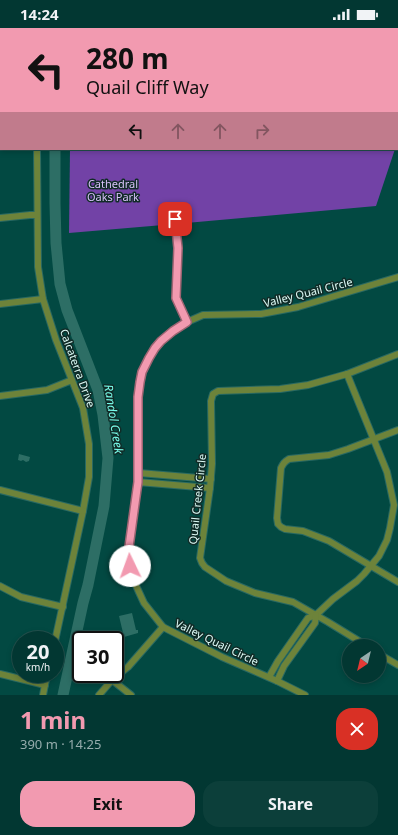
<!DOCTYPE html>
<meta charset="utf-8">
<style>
:root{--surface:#023732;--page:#0c3f3a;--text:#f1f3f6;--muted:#96acac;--line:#23514d;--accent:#f29ab0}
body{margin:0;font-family:"Noto Sans",sans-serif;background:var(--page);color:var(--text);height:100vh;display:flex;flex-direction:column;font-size:15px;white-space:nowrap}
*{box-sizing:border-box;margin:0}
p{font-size:13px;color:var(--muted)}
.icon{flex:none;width:22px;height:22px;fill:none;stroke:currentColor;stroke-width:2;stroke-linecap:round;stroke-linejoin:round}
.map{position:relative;height:667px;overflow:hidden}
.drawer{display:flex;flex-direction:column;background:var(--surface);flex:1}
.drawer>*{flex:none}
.banner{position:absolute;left:0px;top:0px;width:398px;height:122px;box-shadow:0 2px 6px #0003,0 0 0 1px var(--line);background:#f29ab0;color:#111;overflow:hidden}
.needle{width:26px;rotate:215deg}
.tools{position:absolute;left:342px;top:611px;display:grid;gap:8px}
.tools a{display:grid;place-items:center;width:44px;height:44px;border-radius:50%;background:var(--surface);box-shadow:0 2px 6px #0003,0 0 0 1px var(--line);font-size:20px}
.speed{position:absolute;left:12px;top:603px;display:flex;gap:8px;font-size:20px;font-weight:700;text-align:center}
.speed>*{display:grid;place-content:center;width:52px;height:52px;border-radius:50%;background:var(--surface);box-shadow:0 2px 6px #0003,0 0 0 1px var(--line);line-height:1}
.speed small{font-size:10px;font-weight:400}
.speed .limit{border:2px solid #111;border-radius:6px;background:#fff;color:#111}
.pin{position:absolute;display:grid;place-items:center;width:34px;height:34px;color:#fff;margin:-17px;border-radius:8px;box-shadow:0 2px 6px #0006}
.me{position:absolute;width:44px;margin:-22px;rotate:357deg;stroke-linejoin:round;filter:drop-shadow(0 0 3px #0008)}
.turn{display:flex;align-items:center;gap:14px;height:84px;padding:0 20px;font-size:18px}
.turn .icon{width:52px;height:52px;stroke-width:2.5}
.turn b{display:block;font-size:28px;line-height:34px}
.lanes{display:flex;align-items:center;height:38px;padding:0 20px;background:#0003;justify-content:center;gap:20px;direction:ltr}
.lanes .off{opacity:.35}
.round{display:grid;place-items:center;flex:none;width:42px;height:42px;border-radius:16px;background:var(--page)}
.summary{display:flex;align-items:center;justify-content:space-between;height:68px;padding:0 20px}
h1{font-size:24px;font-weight:700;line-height:30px;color:var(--accent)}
.button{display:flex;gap:8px;margin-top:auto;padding:8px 20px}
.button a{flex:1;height:46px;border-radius:16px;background:var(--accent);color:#111;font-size:16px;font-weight:700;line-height:46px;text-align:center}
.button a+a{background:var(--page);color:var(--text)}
.status{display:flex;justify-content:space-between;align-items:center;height:28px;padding:0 20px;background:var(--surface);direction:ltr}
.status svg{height:11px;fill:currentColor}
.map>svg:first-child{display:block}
.green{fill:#7242a6}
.water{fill:#2d6e65}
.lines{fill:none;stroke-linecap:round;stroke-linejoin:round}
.stream{stroke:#2d6e65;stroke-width:2}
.river{stroke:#2d6e65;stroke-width:11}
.minor-casing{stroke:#296962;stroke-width:8}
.minor{stroke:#6d833a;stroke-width:6}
.route-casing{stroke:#9d6472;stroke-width:10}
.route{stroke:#f29ab0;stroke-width:7}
.labels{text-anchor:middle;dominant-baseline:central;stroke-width:3;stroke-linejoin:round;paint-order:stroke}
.park-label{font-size:11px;fill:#d8c1f9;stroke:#112b27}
.street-label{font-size:11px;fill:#ddfbf6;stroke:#112b27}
.water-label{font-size:12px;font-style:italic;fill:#78fbe9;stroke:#112b27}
</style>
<div class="status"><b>14:24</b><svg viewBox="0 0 49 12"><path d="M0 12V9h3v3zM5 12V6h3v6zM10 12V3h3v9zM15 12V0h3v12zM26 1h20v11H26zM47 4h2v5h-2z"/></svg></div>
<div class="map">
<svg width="398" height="667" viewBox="0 0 398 667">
<rect width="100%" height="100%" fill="#024942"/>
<g class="green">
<polygon points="214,0 346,0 347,1 206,1"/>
<polygon points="70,121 395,121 376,178 175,196 69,205"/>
</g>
<g class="water">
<polygon points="19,426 30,429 29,433 26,434 23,432 21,433 18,432"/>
<polygon points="132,585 136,602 138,602 138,605 124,609 119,588"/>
</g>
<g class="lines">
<polyline class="stream" points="326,0 326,1"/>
<g class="river">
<polyline points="54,1 54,0"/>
<polyline points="55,121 55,175 56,215 60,256 67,282 98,362 103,387 108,430 104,478 88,557 83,575 63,667"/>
</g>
<defs>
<g id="minor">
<polyline points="355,0 356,1"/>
<polyline points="37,1 37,0"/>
<polyline points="75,1 75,0"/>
<polyline points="0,21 1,21"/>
<polyline points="397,46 398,48"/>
<polyline points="0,104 1,104"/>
<polyline points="37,121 38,239 43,271 56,312 83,380 89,416 89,449 83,483 55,613"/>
<polyline points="0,190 30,187 37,187"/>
<polyline points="175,191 178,220 176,270 187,294"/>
<polyline points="0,276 43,271"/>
<polyline points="0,368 47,362 72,352"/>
<path d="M398,402l-50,19 -19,6 -40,4c-5,3 -6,5 -8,9l-4,50 1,6 3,3 4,2 18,2 26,10 69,41"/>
<polyline points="139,445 211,451"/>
<polyline points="138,454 210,460"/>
<polyline points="0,462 83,483"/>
<polyline points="0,558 21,569 63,579"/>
<polyline points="367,618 328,594 293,574 255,565 226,553 205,539 202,535 200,530 210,460 212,436 211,373 213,366 218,363 280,361 308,357 347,346 398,326"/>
<polyline points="379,626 398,637"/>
<polyline points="0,646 45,657"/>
<polyline points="269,649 278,633 308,590 316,587 333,571 357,553 364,546 379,528 387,512 390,500 394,477 387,444 347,346"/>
<polyline points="112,652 131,667"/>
<polyline points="277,653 284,638 315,595 316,587"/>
<polyline points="43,667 47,646"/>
<polyline points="99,667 112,652 128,639 163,599"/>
<polyline points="305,667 277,653 222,629 163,599 144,575 132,549 128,526 138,454 138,369 140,354 143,344 149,330 161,313 173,303 187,294 203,287 261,286 298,279 398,249"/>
</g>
</defs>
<use href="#minor" class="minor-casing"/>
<use href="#minor" class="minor"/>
</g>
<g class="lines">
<defs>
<polyline id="route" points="130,538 128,526 138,454 138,369 140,354 142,344 149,330 155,320 161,313 173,303 187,294 176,270 178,220 175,191"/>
</defs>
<use href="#route" class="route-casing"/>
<use href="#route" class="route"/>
</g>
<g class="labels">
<g class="park-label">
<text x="113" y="155">Cathedral<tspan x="113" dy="13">Oaks Park</tspan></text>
</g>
<g class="street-label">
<text transform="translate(308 264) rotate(-14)">Valley Quail Circle</text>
<text transform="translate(78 340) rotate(70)">Calcaterra Drive</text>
<text transform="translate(197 471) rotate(-84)">Quail Creek Circle</text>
<text transform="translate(217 614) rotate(26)">Valley Quail Circle</text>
</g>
<g class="water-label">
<text transform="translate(114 391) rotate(81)">Randol Creek</text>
</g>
</g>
</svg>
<div class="tools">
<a><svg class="needle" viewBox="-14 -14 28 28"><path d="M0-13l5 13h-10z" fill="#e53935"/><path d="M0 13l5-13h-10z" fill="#96acac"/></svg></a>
</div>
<div class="speed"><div>20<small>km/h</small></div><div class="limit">30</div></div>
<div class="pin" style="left:175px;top:191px;background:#d93025"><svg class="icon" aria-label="arrive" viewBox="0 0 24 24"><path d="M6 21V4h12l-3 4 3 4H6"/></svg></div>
<svg class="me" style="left:130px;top:538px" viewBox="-20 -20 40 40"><circle r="19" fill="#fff"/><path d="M0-13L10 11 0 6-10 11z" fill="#f29ab0"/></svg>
<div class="banner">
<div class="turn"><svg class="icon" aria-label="left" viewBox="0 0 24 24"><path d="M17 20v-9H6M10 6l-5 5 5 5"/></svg><div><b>280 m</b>Quail Cliff Way</div></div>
<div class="lanes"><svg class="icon" aria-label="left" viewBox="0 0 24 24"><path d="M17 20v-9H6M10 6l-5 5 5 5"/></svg><svg class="icon off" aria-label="ahead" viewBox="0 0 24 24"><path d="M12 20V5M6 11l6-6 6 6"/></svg><svg class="icon off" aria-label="ahead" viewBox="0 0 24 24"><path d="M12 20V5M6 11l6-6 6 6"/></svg><svg class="icon off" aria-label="right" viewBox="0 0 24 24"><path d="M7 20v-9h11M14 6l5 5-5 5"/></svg></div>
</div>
</div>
<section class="drawer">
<div class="summary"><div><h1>1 min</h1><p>390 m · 14:25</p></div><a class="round" style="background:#d93025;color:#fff"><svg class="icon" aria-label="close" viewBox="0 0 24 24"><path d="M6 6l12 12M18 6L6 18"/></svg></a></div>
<div class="button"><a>Exit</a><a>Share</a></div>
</section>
